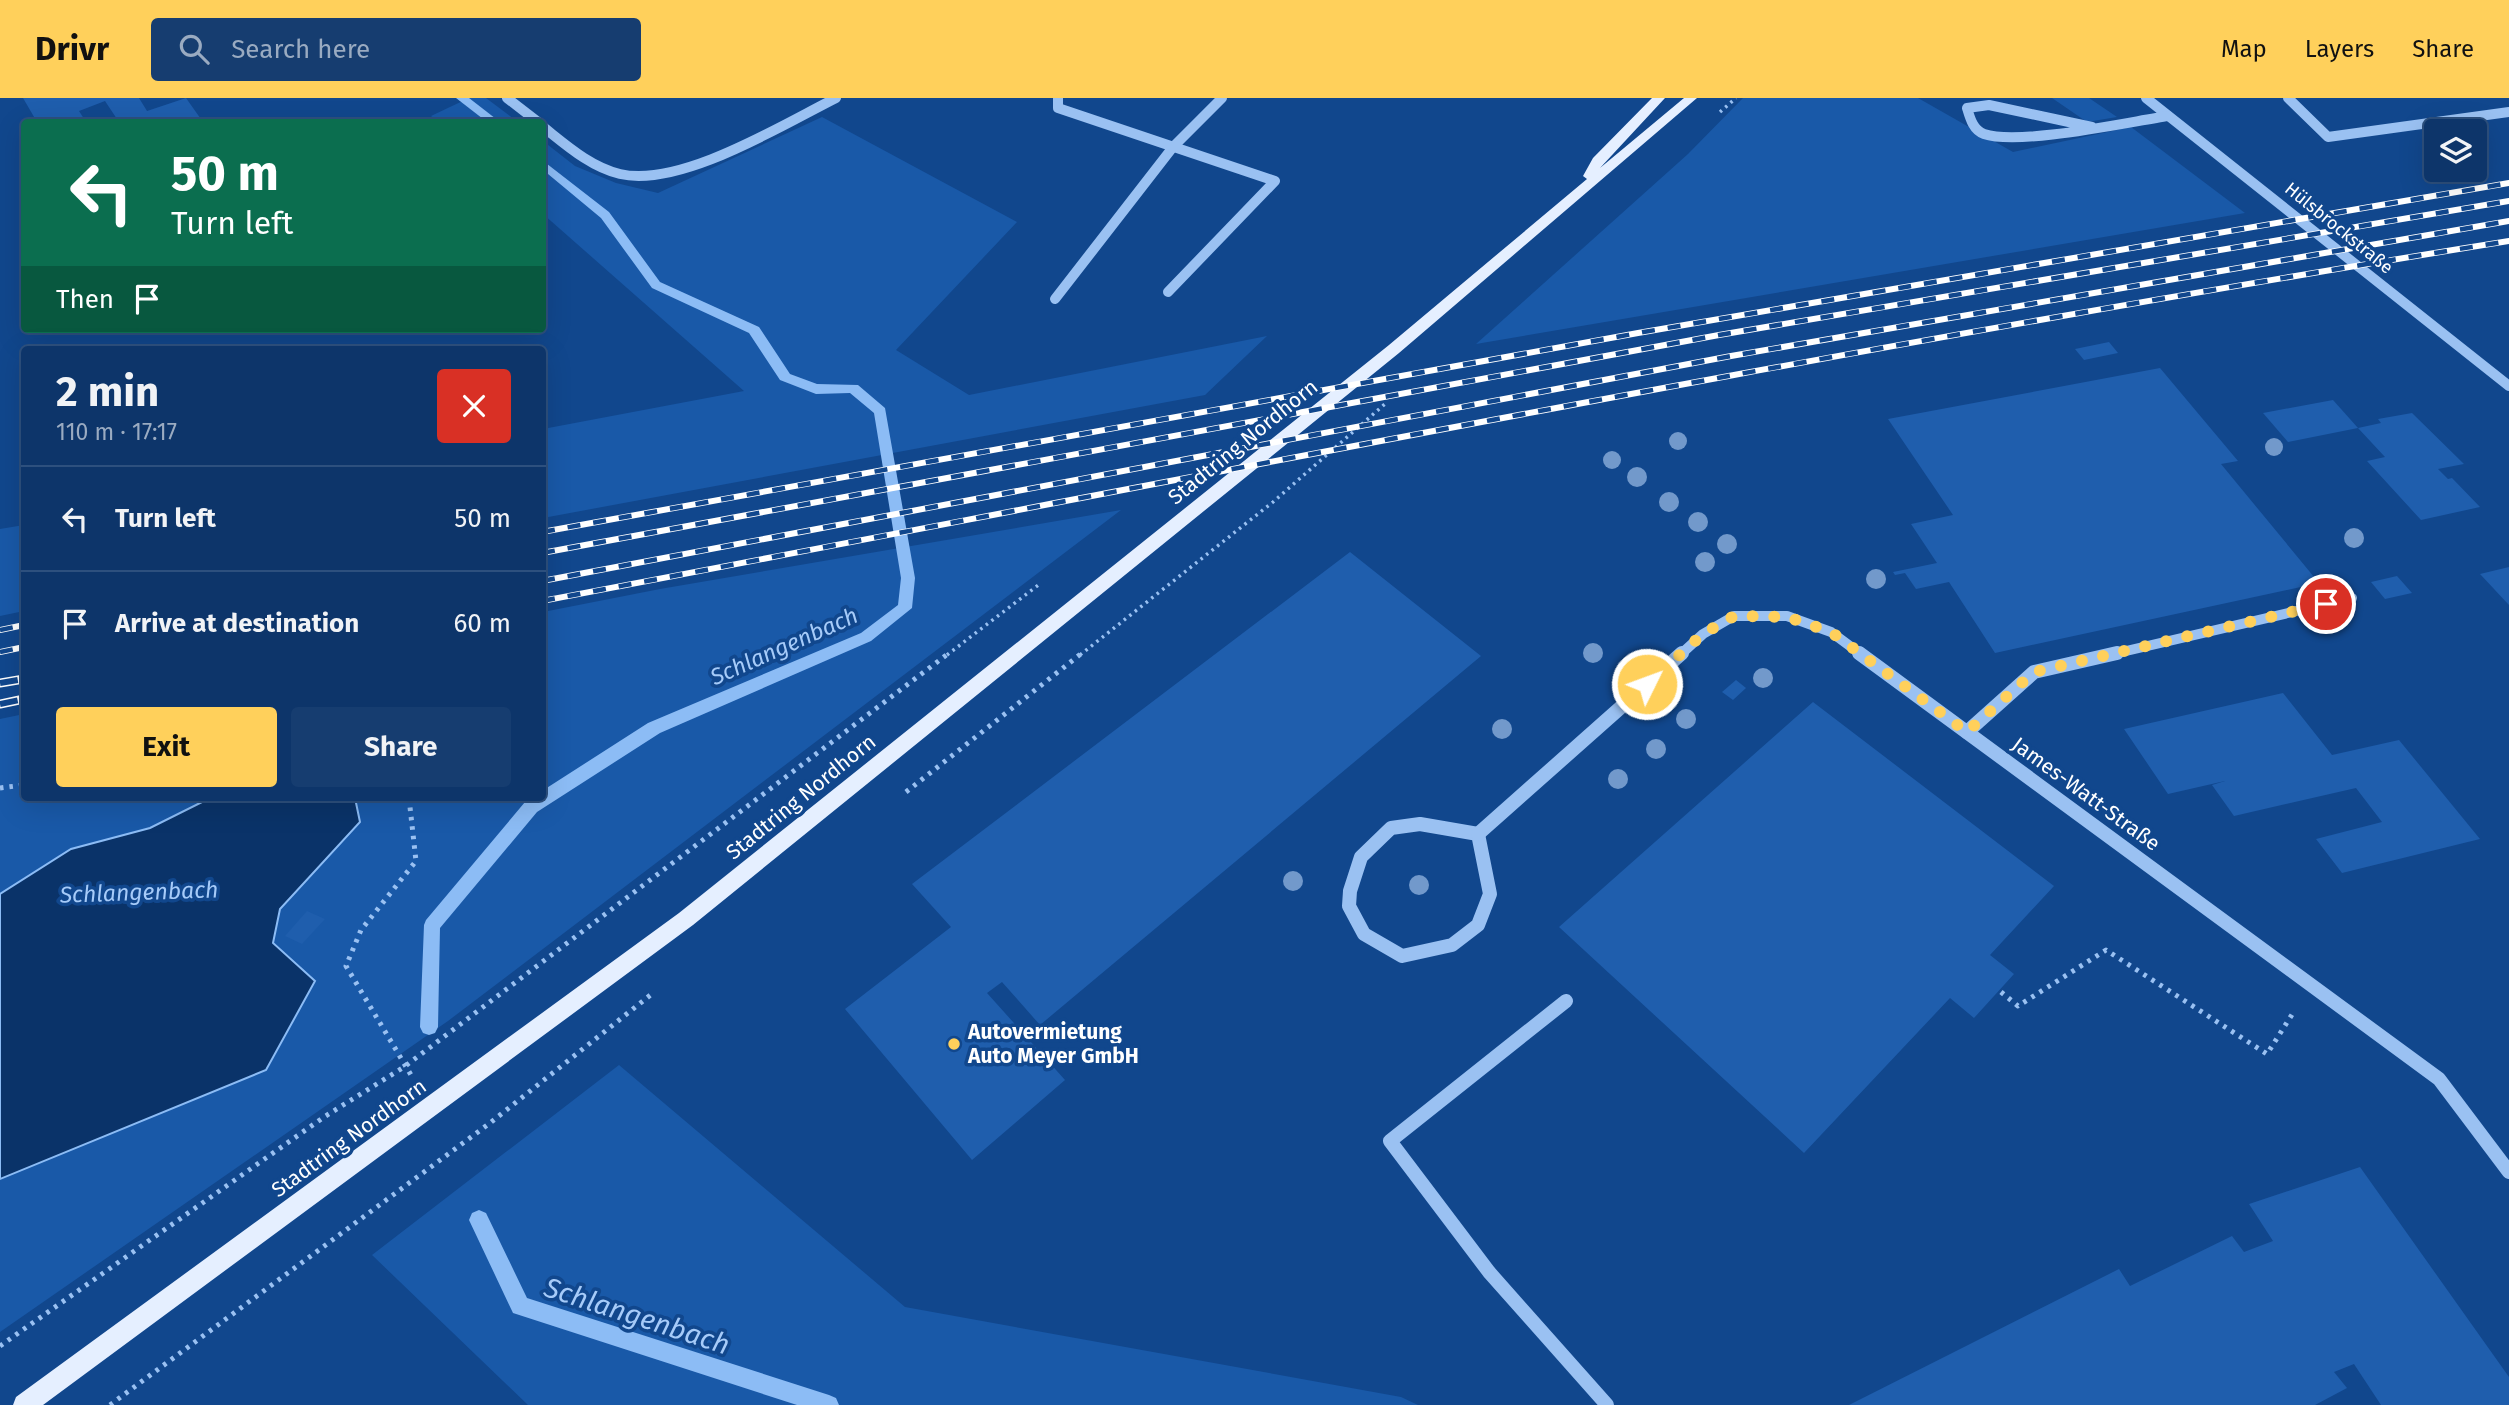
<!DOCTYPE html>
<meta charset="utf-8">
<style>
:root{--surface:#0d356a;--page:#163d70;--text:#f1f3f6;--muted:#9aabc1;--line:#2d507e;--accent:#ffd05b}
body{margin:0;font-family:"Fira Sans",sans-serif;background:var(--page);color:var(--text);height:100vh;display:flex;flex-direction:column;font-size:26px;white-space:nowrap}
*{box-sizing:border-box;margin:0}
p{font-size:23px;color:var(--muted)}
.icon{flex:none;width:38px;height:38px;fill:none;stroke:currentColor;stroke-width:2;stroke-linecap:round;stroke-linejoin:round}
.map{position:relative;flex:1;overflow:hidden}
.side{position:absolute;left:21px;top:248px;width:525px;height:455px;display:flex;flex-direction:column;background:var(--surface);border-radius:7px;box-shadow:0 7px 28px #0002,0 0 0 2px var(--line)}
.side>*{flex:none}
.hud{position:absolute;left:21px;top:21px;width:525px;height:214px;border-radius:7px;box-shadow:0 7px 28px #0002,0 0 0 2px var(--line);background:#0b6e4f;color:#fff;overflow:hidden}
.fabs{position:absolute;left:2424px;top:21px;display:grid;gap:14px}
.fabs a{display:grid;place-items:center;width:63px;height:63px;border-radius:7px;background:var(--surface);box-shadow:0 7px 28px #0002,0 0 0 2px var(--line);font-size:35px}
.pin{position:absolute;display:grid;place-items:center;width:60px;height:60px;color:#fff;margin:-30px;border:4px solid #fff;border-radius:50%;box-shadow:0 2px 7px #0007}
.me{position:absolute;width:77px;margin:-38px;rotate:48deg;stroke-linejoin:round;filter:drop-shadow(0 0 5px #0008)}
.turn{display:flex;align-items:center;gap:24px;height:147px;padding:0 35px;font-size:32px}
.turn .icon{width:91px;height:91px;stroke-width:2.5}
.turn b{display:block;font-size:49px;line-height:60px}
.then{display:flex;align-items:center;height:66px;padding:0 35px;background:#0003;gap:14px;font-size:26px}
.round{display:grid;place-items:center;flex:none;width:74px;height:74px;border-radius:7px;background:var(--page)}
.overview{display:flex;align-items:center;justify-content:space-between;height:119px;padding:0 35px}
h1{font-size:42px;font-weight:700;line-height:52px}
.button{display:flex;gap:14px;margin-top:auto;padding:14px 35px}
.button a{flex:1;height:80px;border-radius:7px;background:var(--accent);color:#111;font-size:28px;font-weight:700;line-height:80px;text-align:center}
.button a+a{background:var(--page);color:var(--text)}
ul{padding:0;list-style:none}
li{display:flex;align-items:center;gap:21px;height:105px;padding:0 35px;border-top:2px solid var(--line)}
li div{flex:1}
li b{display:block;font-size:26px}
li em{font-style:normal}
header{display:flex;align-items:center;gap:42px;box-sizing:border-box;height:98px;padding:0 35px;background:var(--accent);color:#111}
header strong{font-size:33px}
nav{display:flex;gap:38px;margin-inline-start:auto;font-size:24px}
.search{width:490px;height:63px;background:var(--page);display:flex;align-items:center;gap:18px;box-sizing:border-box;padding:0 24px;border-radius:7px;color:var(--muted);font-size:26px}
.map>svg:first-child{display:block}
.green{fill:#1959a8}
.water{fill:#0a3369;stroke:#8cbcf5;stroke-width:2}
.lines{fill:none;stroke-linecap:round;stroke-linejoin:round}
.stream{fill:#8cbcf5;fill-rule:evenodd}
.building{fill:#1f5ead}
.path-far1{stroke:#9ac1f2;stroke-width:3.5;stroke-dasharray:2.5 4.5;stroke-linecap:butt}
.path{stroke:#9ac1f2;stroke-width:5;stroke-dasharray:3.5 6;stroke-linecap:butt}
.minor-far1{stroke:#9ac1f2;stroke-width:10}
.minor{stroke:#9ac1f2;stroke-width:14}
.major{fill:#e5efff;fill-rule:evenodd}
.rail-far1-casing{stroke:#fff;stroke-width:6}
.rail-casing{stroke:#fff;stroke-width:9}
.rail-far1{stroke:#11478d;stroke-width:4.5;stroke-dasharray:13;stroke-linecap:butt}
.rail{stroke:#11478d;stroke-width:6;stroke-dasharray:18;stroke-linecap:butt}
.tree{fill:#7299cb}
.route{stroke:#ffd05b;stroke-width:12;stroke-dasharray:0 21.6}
.poi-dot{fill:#ffd05b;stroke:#11478d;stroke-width:2.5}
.labels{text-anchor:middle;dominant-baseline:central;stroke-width:7;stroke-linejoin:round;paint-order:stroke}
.far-street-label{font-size:18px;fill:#fff;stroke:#11478d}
.street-label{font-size:21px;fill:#fff;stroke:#11478d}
.poi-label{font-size:21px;font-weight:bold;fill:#fff;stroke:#11478d;text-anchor:start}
.water-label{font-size:23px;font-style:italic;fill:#a6cbf9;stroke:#11478d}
.near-water-label{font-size:28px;font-style:italic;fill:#a6cbf9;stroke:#11478d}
</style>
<header>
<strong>Drivr</strong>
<div class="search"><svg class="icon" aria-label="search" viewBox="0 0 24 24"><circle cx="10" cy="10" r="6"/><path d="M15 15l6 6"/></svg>Search here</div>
<nav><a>Map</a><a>Layers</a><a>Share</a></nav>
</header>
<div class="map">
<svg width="2509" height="1307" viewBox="0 0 2509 1307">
<rect width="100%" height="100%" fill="#11478d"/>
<g class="green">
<polygon points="469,0 486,0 518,24 438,24 431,18"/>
<polygon points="1743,0 1918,0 2013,54 2131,29 2245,115 1476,246 1688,56"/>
<polygon points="2052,0 2089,0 2117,19 2087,24"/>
<polygon points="822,19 1017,124 896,252 969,297 1267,238 1205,297 543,420 543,331 744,293 543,116 543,43 575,68 616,85 658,95"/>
<polygon points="1121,412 448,923 0,1234 0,621 24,616 24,700 542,700 543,514 660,491"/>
<polygon points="24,427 24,513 0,518 0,431"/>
<polygon points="619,967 905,1209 1401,1299 1418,1307 528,1307 372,1157"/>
</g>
<polygon class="water" points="210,700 355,700 360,724 280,811 273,845 315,883 266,972 0,1081 0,796 71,751 150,730"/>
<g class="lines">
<g class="stream">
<polygon points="456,0 469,0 500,24 487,24"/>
<polygon points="542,62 609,114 660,184 759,229 790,276 817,286 858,287 885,310 915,480 912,510 871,543 660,635 537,714 440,830 438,929 435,935 429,937 423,935 420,929 424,827 426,822 525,704 532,700 542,700 542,693 648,625 861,535 898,507 901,480 874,315 850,295 816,296 780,282 749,235 652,190 601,120 542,71"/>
<polygon points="479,1112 486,1115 527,1200 829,1297 836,1300 839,1307 797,1307 513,1215 469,1122 472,1115"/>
</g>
</g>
<g class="building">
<polygon points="23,0 139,0 147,13 186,0 203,24 119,24 105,3 79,13 86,24 37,24"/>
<polygon points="2109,244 2118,255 2084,262 2075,251"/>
<polygon points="2160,270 2238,363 2221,366 2319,485 1995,555 1949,484 1916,491 1905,475 1895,477 1893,474 1937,465 1911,426 1953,417 1888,321"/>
<polygon points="2333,302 2358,330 2288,344 2263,315"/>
<polygon points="2412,315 2464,366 2438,371 2448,381 2452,380 2480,409 2421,422 2367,363 2385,359 2358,330 2381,325 2378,321"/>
<polygon points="1350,454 1481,558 1040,927 1002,884 987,895 1065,982 972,1062 845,911 951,829 912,786"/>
<polygon points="2509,469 2509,507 2480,476"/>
<polygon points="2397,478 2412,495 2385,501 2371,484"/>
<polygon points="1736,582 1746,590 1733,602 1722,594"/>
<polygon points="2283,595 2332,657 2399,642 2480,741 2342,775 2316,741 2382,724 2356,690 2234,718 2212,687 2225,683 2168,696 2124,631"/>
<polygon points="1813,604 2054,788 1990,857 2014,876 1974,920 1950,900 1804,1055 1559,829"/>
<polygon points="307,813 325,821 302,846 285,838"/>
<polygon points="2360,1069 2509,1279 2509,1307 2381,1307 2354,1266 2334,1274 2347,1290 2315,1307 1849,1307 2119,1171 2130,1188 2232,1138 2244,1154 2273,1143 2249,1106"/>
</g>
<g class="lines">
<g class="path-far1">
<polyline points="1720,14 1736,0"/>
<polyline points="947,557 1041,485"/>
<polyline points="1080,557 1273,404 1386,305"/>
</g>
<g class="path">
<polyline points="0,690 24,687"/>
<polyline points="906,694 1082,555"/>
<polyline points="409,700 416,763 361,832 346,868 411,977"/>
<polyline points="2001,894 2018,908 2106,852 2267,956 2293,915"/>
<polyline points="0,1248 324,1019 404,969 949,555"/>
<polyline points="110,1307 490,1025 653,895"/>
</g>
<g class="minor-far1">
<polyline points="507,0 538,24"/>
<polyline points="1058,0 1058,10 1275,83 1168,194"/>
<polyline points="2146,0 2509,288"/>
<polyline points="2288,0 2328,39 2509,14"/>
<path d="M542,28c23,18 48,41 78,48 60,14 162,-49 216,-76"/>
<path d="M2092,29l-103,-22 -22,3c3,10 6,22 17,26 35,12 144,-12 184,-18"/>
<polyline points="1055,201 1173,49 1222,0"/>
<polyline points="1680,557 1703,536 1734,518 1787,518 1831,534 1862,557"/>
<polyline points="2109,557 2352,500"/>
</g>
<g class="minor">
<polyline points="1859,555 2439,981 2509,1074"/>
<polyline points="1967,634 2034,574 2117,555"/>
<polygon points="1420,726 1478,736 1490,796 1478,827 1452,847 1402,858 1364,836 1349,808 1350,793 1361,759 1391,730"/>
<polyline points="1478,736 1682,555"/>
<polyline points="1566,903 1390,1043 1489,1174 1607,1307"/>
</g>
<polygon class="major" points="1652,0 1665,0 1600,70 1684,0 1697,0 1399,255 693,827 43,1307 13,1307 16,1299 679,815 1389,247 1587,81 1583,78 1593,60"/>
<defs>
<g id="rail-far1">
<polyline points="542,434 1638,235 2509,85"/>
<polyline points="542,455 1719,237 2509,103"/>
<polyline points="542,483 1731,258 2509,123"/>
<path d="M542,503c655,-124 1309,-255 1967,-360"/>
<polyline points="0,532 24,527"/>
<polyline points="0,554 24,549"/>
</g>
<g id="rail">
<polyline points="0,585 24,581"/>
<polyline points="0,606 24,601"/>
</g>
</defs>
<use href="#rail-far1" class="rail-far1-casing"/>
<use href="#rail" class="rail-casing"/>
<use href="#rail-far1" class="rail-far1"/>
<use href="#rail" class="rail"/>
</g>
<g class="tree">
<circle cx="1678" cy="343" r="9"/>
<circle cx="2274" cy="349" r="9"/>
<circle cx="1612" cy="362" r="9"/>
<circle cx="1637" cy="379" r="10"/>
<circle cx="1669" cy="404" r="10"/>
<circle cx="1698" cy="424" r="10"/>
<circle cx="2354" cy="440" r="10"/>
<circle cx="1727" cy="446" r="10"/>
<circle cx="1705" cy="464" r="10"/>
<circle cx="1876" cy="481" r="10"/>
<circle cx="1593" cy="555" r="10"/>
<circle cx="1763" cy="580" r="10"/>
<circle cx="1686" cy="621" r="10"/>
<circle cx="1502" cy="631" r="10"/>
<circle cx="1656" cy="651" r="10"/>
<circle cx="1618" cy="681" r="10"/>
<circle cx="1293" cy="783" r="10"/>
<circle cx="1419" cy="787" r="10"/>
</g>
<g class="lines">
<polyline class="route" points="1647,586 1703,536 1734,518 1787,519 1831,534 1967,634 2034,574 2326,506"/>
</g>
<circle class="poi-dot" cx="954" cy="946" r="7"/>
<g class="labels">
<g class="far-street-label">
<text transform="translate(2339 130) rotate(39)">Hülsbrockstraße</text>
</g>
<g class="street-label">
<text transform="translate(1243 344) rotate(-39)">Stadtring Nordhorn</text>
<text transform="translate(2086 696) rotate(36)">James-Watt-Straße</text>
<text transform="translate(801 699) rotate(-39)">Stadtring Nordhorn</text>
<text transform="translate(349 1040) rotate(-36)">Stadtring Nordhorn</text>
</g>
<g class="poi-label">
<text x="968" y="934">Autovermietung<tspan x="968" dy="24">Auto Meyer GmbH</tspan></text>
</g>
<g class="water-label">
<text transform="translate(784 548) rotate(-24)">Schlangenbach</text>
<text transform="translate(139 794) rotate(-2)">Schlangenbach</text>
</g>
<g class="near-water-label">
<text transform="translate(637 1218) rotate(18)">Schlangenbach</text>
</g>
</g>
</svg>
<div class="fabs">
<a><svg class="icon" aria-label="layers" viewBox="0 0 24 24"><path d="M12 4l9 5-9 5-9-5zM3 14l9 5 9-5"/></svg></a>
</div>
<div class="pin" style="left:2326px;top:506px;background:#d93025"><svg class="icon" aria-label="arrive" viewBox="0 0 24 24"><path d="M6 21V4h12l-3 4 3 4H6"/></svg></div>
<svg class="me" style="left:1647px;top:586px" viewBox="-20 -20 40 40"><circle r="17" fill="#ffd05b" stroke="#fff" stroke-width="3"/><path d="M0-11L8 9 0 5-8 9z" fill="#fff"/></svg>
<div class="hud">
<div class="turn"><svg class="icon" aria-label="left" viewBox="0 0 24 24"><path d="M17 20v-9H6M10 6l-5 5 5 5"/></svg><div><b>50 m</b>Turn left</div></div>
<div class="then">Then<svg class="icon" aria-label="arrive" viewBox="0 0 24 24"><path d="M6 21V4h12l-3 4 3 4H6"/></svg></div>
</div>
<section class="side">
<div class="overview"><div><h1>2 min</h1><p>110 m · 17:17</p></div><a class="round" style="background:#d93025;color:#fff"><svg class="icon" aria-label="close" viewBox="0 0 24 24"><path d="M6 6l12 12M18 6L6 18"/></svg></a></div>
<ul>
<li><svg class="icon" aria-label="left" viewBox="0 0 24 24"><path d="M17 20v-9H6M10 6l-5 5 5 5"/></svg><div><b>Turn left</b></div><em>50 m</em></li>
<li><svg class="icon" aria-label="arrive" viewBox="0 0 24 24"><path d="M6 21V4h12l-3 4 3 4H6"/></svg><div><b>Arrive at destination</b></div><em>60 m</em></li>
</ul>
<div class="button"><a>Exit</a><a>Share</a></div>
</section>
</div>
